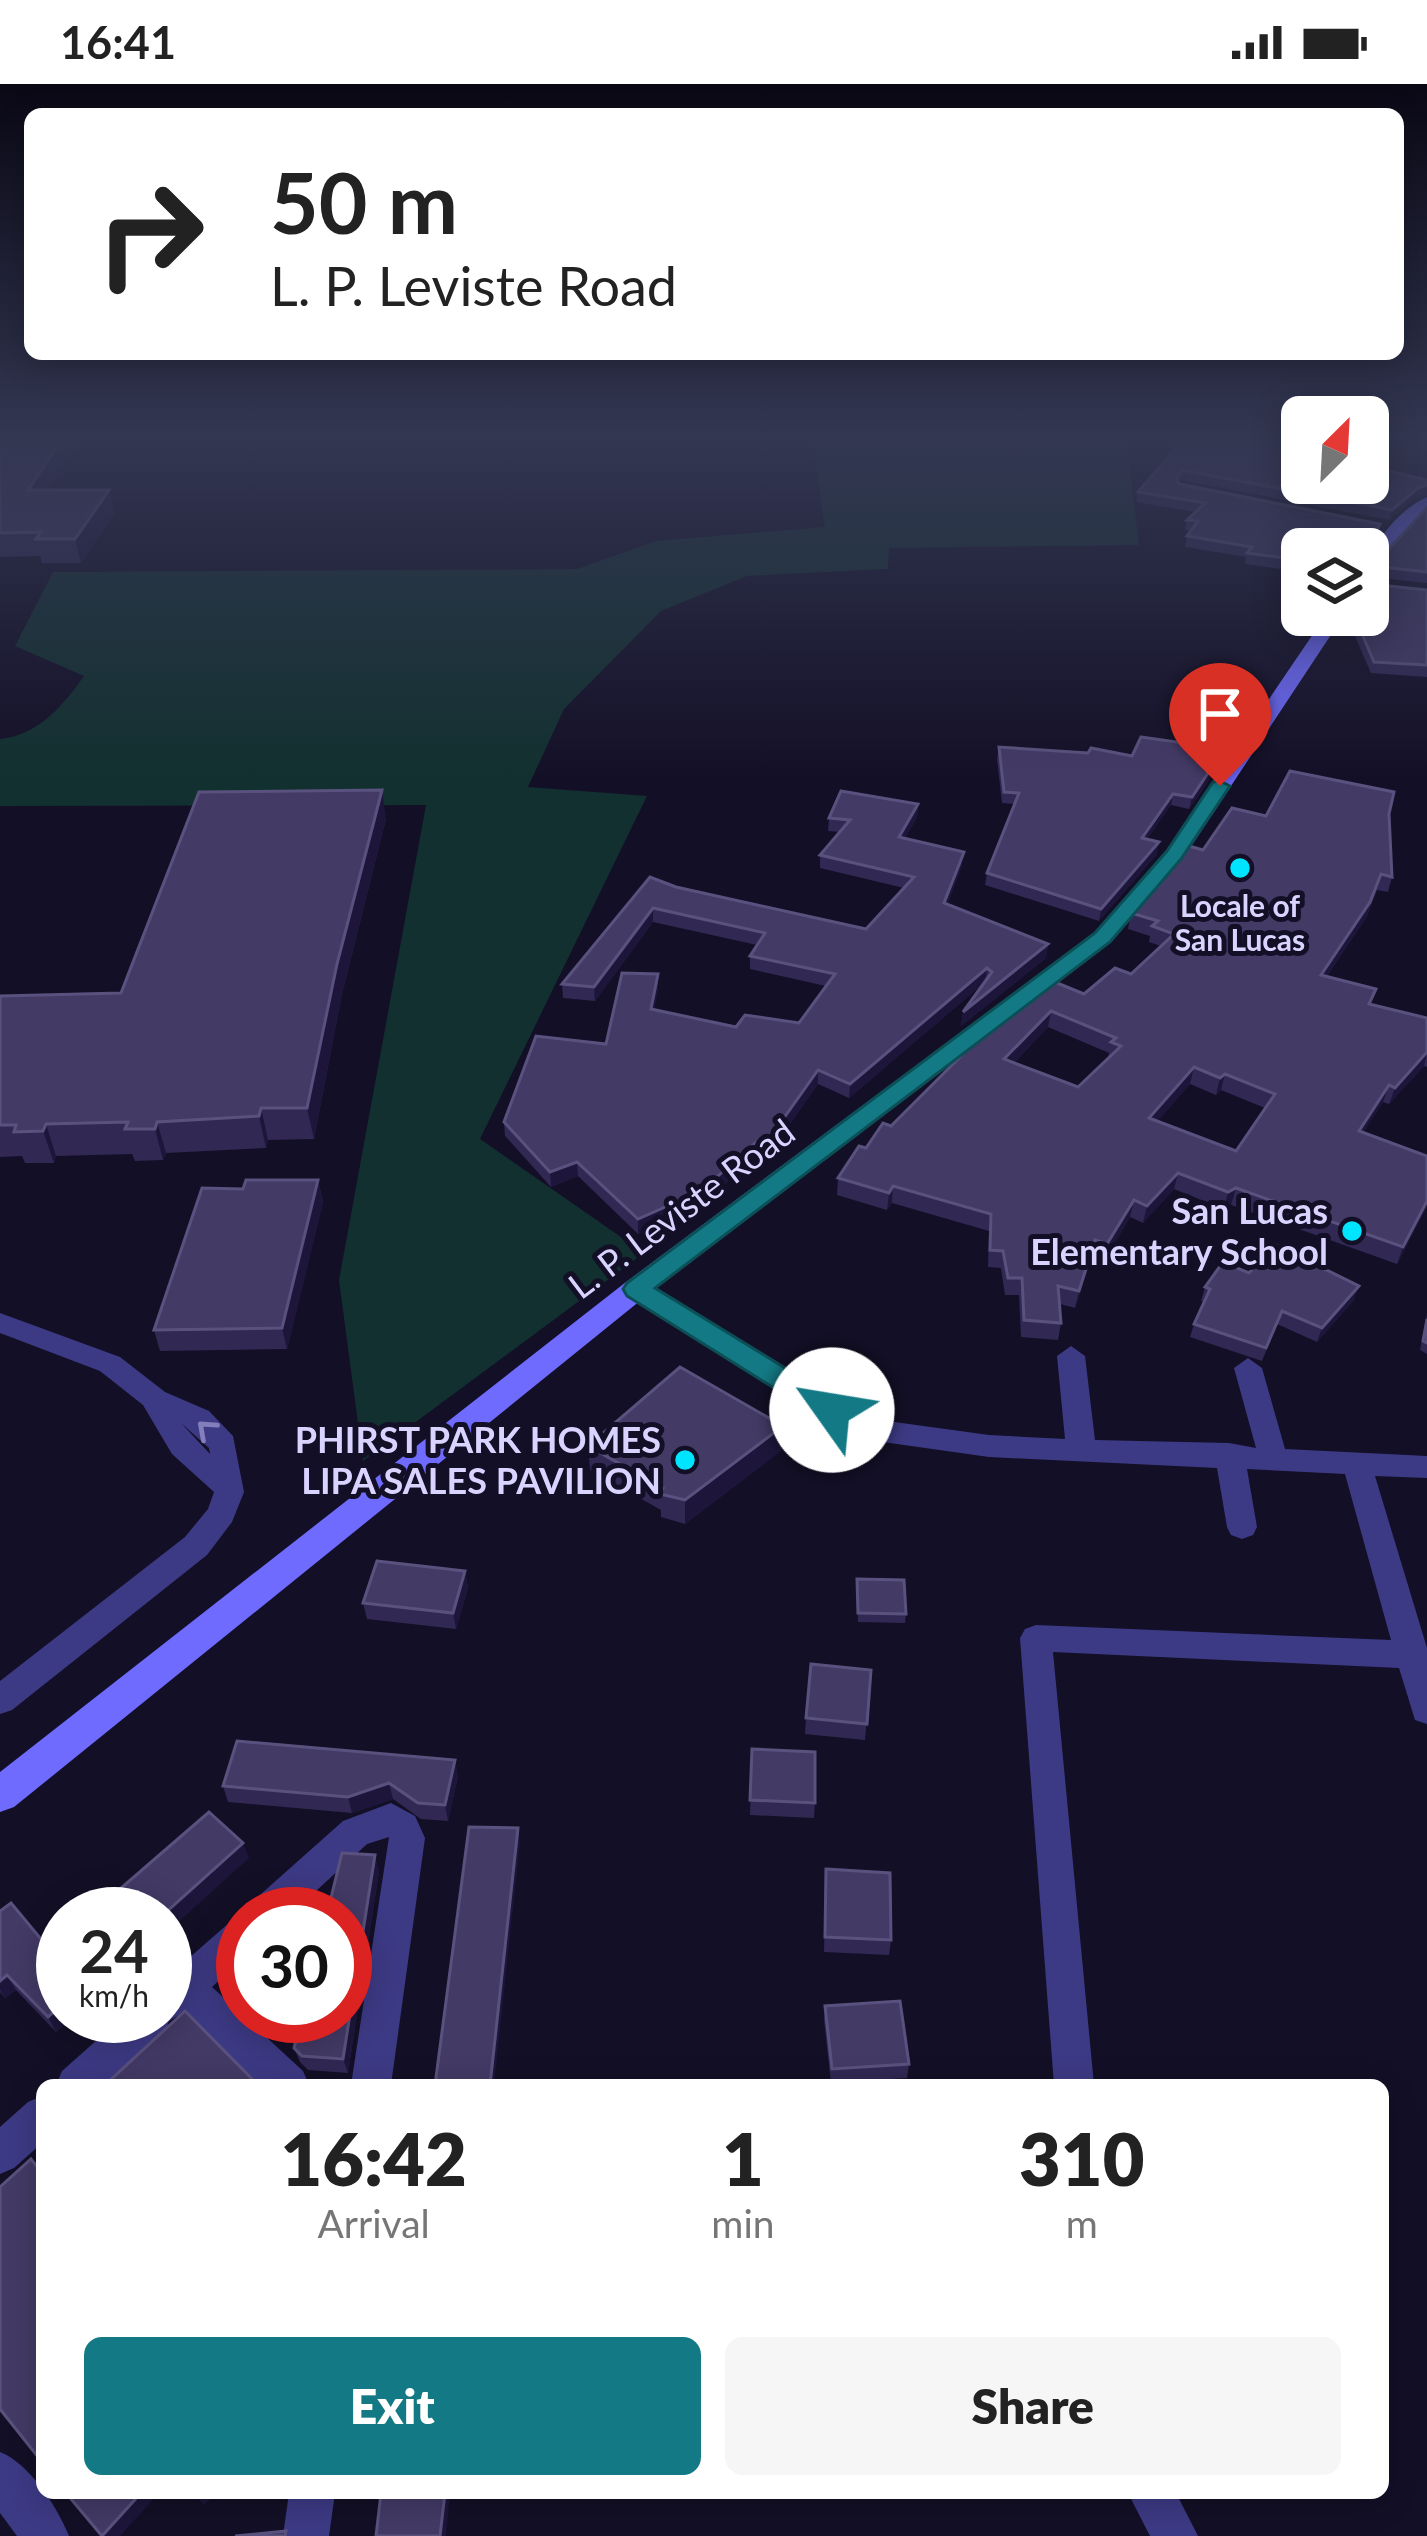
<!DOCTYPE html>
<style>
:root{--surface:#fff;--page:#f6f6f6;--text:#222;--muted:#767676;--accent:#137a85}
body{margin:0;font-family:Lato,sans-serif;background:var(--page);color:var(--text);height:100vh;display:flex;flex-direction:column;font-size:45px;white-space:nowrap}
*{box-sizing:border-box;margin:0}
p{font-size:39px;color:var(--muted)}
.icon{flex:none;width:66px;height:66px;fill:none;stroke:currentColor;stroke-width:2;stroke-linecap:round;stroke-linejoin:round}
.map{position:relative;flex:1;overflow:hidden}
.details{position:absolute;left:36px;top:1995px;width:1353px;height:420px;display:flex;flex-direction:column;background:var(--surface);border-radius:18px;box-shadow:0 6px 30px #0003}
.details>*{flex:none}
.hud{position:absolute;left:24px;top:24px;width:1380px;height:252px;border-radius:18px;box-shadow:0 6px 30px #0003;background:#fff;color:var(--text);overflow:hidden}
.needle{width:78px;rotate:24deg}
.controls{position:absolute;left:1281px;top:312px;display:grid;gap:24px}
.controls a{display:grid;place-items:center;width:108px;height:108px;border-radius:18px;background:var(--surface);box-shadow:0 6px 30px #0003;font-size:60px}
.speed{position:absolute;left:36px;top:1803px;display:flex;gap:24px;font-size:60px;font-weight:700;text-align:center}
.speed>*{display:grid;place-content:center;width:156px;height:156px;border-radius:50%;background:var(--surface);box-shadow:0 6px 30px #0003;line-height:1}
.speed small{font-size:30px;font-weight:400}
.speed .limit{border:18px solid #d22;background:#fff;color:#111}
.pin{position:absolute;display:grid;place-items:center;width:102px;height:102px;color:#fff;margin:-123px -51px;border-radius:50% 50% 50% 0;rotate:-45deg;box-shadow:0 0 12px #0007}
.pin .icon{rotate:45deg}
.me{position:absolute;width:132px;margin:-66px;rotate:302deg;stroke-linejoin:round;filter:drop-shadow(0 0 9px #0008)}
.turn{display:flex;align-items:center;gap:42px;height:252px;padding:0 48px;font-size:54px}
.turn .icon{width:156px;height:156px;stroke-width:2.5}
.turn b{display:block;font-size:84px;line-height:102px}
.eta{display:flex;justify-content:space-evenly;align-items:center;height:204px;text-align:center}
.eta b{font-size:72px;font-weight:800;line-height:84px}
.button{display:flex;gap:24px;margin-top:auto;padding:24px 48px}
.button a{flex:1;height:138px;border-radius:18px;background:var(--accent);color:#fff;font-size:48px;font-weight:800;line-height:138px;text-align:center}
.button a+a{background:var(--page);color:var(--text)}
.status{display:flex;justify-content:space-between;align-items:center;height:84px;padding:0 60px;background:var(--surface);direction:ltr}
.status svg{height:33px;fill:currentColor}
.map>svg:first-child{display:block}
.green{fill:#12302f}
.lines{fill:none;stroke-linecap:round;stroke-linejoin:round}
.street{fill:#3d3a85;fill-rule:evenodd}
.secondary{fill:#6f6bff;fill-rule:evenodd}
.wall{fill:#312854;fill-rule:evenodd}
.shaded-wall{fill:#1d163a}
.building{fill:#433a66;stroke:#5a527e;stroke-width:3;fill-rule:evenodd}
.oneway{stroke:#837fbc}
.route{fill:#137a85;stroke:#0c4f56;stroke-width:3}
.poi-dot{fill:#00e5ff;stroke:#130f26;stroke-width:4.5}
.labels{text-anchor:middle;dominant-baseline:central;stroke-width:10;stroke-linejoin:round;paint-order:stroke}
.far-poi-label{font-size:30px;font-weight:bold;fill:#d9d4ff;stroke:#130f26}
.street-label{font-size:36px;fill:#d9d4ff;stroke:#130f26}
.poi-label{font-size:36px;font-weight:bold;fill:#d9d4ff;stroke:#130f26;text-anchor:end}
</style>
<div class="status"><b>16:41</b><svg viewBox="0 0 49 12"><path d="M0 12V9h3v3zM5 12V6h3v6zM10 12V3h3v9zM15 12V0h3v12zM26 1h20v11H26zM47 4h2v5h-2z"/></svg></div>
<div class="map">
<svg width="1427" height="2452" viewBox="0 0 1427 2452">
<rect width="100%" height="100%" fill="#130f26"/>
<path class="green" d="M812,353h314l13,108 -250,3 -1,21 -141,7 -86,35 -97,98 -36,78 119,9 -167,343 164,114 -281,208 -24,-181 87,-475 -426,1v-67c38,-4 63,-33 84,-63l-69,-30 38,-74 524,-3 79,-28 169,-14z"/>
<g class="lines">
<g class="street">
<polygon points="1368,356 1380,364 1380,370 1368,368"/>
<polygon points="636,1196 842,1319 887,1337 989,1351 1065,1355 1057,1272 1071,1262 1085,1272 1095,1356 1229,1359 1256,1364 1234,1284 1248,1274 1262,1284 1285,1365 1427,1372 1427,1394 1375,1392 1427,1564 1427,1640 1415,1636 1399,1584 1053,1568 1094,2001 1054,2001 1020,1554 1025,1545 1036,1541 1391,1556 1345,1390 1247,1385 1257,1443 1253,1451 1242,1455 1231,1451 1227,1443 1217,1384 989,1373 883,1358 822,1333 627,1211 623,1205"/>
<path d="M0,1229l120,44 45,35 44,19 24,25 11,56 -12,30 -25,33 -195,155 -12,4v-33l185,-144 23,-28 6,-17 -42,-38 -29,-49 -43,-34 -100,-38zM181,1339l28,25 1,6z"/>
<polygon points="391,1719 415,1732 425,1754 391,2001 351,2001 389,1753 367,1760 291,1830 247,1830 252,1818 343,1737"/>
<polygon points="243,1832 243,1874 212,1903 303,1987 309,2001 260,2001 184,1928 169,1937 166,1945 105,2001 56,2001 62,1987 124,1932 165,1932 165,1895 230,1838"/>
<polygon points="42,2012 42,2059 14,2084 0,2090 0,2043 28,2018"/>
<path d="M0,2368c30,12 57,55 69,84h-52l-17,-23z"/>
<polygon points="289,2409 335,2409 329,2452 283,2452"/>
<polygon points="1128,2409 1176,2409 1198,2452 1150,2452"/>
</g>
<g class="secondary">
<path d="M1427,413v12l-59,64c0,-28 33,-65 59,-76z"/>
<polygon points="1326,531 1344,531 1182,776 1110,859 646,1212 14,1723 0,1728 0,1688 626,1198 1094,849 1166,767"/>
</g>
</g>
<g class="wall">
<polygon points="0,353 83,353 48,406 109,406 114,429 81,479 42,479 40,472 0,473"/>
<polygon points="1186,353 1427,396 1427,411 1415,414 1389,436 1180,396 1180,400 1380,440 1378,451 1302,465 1302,488 1245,480 1246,473 1185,463 1187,452 1191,447 1185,446 1187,436 1196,428 1136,418 1138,408"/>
<polygon points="1427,424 1427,499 1370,493 1373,482"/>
<polygon points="1370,500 1427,506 1427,593 1371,589 1351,543 1354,531"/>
<polygon points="999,663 1210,675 1207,682 1210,695 1189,725 1171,721 1147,755 1157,770 1099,837 985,801 987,789 1014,720 1002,719 997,675"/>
<polygon points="918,720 917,733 905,754 962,781 947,821 1048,860 1046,874 961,942 963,928 985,898 849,1014 818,1000 769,1069 762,1067 701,1121 638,1150 578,1092 551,1103 505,1052 504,1038 606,960 658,904 654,926 736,943 799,939 826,902 750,885 750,872 757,861 653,838 595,917 563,914 562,900 676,803 866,845 904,804 820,784 820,771 840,748 828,747 829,734"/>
<path d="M1389,730l3,63 -4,15 -11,-2 -11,28 -40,59 45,27 56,14v49l-3,-1 -35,38 -6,-2 -20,30 64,24v50l-30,58 -166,-59 -7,4 -50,-20 -31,34 -13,-6 -26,44 -12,-5 -17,52 -15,-4 1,19 -3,17 -37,-3 -2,-42h-14l-4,-27 -13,-1 1,-36 -97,-28 -5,7 -50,-15 1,-17 28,-30 25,-22 71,-71 1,-10 168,-71 30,-28 -12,-4 1,-6 -22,-7 3,-16 72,-63 63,-34zM1048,943l61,26 -1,5 -30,29 -64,-24zM1190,1000l26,11 5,-5 44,18 -29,43 -79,-30z"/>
<polygon points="386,735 342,910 314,1055 268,1056 266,1064 166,1069 163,1076 135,1077 132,1070 56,1072 54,1079 25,1079 22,1072 0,1073 0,912 121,909"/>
<polygon points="318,1096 323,1118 287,1265 160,1267 154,1246"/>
<polygon points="1249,1189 1354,1216 1317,1258 1277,1240 1262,1277 1190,1253 1194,1240 1204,1218 1201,1217 1205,1203"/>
<polygon points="1427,1230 1427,1270 1420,1266"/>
<polygon points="783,1342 782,1366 685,1440 661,1433 661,1426 590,1386 588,1362"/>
<polygon points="465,1487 468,1504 456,1545 367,1535 363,1519"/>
<polygon points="857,1495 906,1530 905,1539 858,1538"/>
<polygon points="871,1586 865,1656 805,1650 806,1634"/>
<polygon points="752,1665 815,1719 814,1734 750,1731"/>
<polygon points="458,1692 448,1737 421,1735 393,1715 352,1729 228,1718 223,1702"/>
<polygon points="826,1785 891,1856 889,1871 824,1868"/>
<polygon points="379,1787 348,1989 308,1986 300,1978 294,1964"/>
<polygon points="0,1827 63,1932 74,1932 56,1948 16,1906 5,1914 0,1908"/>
<polygon points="825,1922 909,1980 907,1994 831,1999 824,1936"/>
</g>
<g class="shaded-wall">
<polygon points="64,353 83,353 34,429 28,406"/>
<polygon points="1427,401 1427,411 1415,414 1389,436 1392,426 1418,404"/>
<polygon points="109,406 114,429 81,479 75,455"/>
<polygon points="1212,683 1210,695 1189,725 1192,713"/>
<polygon points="382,706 386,735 342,910 314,1055 307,1024 337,880"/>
<polygon points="1173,710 1171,721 1140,766 1142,754"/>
<polygon points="918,720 917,733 898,766 899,753"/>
<polygon points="1159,758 1157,770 1099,837 1101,825"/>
<polygon points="964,768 962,781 943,833 944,819"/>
<polygon points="1381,790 1366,834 1316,907 1321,891"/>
<polygon points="653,824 653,838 595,917 594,903"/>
<polygon points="1048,860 1046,874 961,942 963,928"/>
<polygon points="987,884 985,898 849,1014 850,1000"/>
<polygon points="658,890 658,904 652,939 651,925"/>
<polygon points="1051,927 1048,943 1002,992 1004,975"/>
<polygon points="1427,968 1424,982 1389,1020 1395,1004"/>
<polygon points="1194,983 1190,1000 1146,1051 1149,1034"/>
<polygon points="818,986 818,1000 769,1069 769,1055"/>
<polygon points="1225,990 1221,1006 1216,1011 1220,994"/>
<polygon points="1389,1001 1383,1018 1354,1064 1359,1047"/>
<polygon points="261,1024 268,1056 266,1064 259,1032"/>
<polygon points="157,1038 166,1069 163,1076 155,1045"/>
<polygon points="46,1040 56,1072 54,1079 43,1047"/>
<polygon points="762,1053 762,1067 701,1121 638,1150 638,1135"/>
<polygon points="577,1078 578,1092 551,1103 550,1088"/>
<polygon points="1178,1089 1174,1105 1143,1139 1147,1122"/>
<polygon points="318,1096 323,1118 287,1265 282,1244"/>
<polygon points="893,1102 892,1119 887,1126 889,1109"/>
<polygon points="1236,1104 1231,1121 1224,1125 1228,1108"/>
<polygon points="1134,1116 1130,1133 1104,1177 1107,1160"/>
<polygon points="1427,1117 1427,1122 1397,1180 1403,1163"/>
<polygon points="1095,1156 1092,1172 1075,1224 1079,1207"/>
<polygon points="1359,1202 1354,1216 1317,1258 1322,1244"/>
<polygon points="783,1342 782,1366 685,1440 685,1416"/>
<polygon points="465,1487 468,1504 456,1545 453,1529"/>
<polygon points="455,1676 458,1692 448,1737 445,1721"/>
<polygon points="389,1699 393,1715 352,1729 348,1713"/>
<polygon points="518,1744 520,1759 494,2001 490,2001"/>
<polygon points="243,1759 249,1774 165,1850 164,1830"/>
<polygon points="375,1771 379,1787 348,1989 343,1975"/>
<polygon points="7,1891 16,1906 5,1914 0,1906 0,1897"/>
<polygon points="63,1920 63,1932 74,1932 56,1948 48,1933"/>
<polygon points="141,2409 159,2409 120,2452 102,2452"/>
<polygon points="199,2409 216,2409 204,2421 196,2412"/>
<polygon points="445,2409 450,2409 446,2452 440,2452"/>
</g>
<g class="building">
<polygon points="0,353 64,353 28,406 109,406 75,455 36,455 41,448 0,449"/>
<polygon points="1186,353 1247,353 1302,366 1302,399 1368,399 1368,382 1427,396 1427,401 1418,404 1392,426 1182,386 1176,396 1180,400 1380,440 1368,466 1302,465 1302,476 1247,469 1252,463 1187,452 1198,437 1187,436 1205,419 1138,408"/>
<polygon points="1427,424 1427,488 1373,482"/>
<polygon points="1368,496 1370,500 1427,506 1427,581 1374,578 1354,531 1368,531"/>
<polygon points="1141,653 1212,663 1206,682 1212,683 1192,713 1173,710 1142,754 1159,758 1101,825 987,789 1019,709 1004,708 999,663 1088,669 1091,664 1132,672"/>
<path d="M1290,687l104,21 -5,22 3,63 -11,-3 -11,28 -49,73 55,14 -7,15 58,14v34l-32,36 -6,-3 -30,46 68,25v45l-24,46 -167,-59 -8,4 -50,-19 -31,33 -13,-6 -27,44 -12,-4 -16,51 -21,-5 3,37 -37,-3 -2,-42h-14l-5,-27 -13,-1 1,-36 -98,-28 -4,7 -51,-15 21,-32 7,2 17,-25 8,3 79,-79 -7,-2 87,-65 34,14 31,-26 16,6 43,-40 -22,-8 6,-5 -27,-8 58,-67 14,4 29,-42 34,8zM1051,927l65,27 -5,4 10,4 -43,41 -74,-28zM1194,983l26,11 5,-4 50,20 -39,57 -87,-33z"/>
<polygon points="382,706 337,880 307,1024 261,1024 259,1032 157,1038 155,1045 125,1045 128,1038 46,1040 43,1047 14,1048 16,1041 0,1041 0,912 121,909 199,708"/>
<polygon points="841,707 918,720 899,753 964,768 944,819 1048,860 963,928 992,888 987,884 850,1000 818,986 769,1055 762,1053 701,1107 638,1135 577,1078 550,1088 504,1038 536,952 606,960 622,889 658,890 651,925 736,943 745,931 799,939 835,890 750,872 765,849 653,824 594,903 562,900 650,793 676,803 866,845 914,793 820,771 850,736 829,734"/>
<polygon points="246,1096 318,1096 282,1244 154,1246 202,1104 243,1105"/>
<polygon points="1274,1160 1359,1202 1322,1244 1282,1227 1266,1264 1194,1240 1210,1205 1205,1203 1223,1178 1249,1189"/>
<polygon points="1427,1235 1427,1259 1423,1257"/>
<polygon points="680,1283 783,1342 685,1416 660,1410 663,1404 588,1362"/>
<polygon points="377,1477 465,1487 453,1529 363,1519"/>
<polygon points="857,1495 904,1496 906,1530 858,1529"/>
<polygon points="811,1580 871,1586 867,1640 806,1634"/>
<polygon points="237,1657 455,1676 445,1721 418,1719 389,1699 348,1713 223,1702"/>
<polygon points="752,1665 815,1668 815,1719 750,1716"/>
<polygon points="209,1728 243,1759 164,1830 91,1830"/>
<polygon points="469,1743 518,1744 490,2001 435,2001"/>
<polygon points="342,1769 375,1771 343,1975 302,1972 294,1964 302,1932 345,1932 345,1830 327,1830"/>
<polygon points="826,1785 890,1789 891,1856 825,1853"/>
<polygon points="11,1819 50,1866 63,1855 63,1920 48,1933 7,1891 0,1897 0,1827"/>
<polygon points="900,1917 909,1980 832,1985 825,1922"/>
<polygon points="185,1927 258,2001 105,2001"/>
<polygon points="31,2075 42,2089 42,2378 0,2325 0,2103"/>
<polygon points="66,2409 141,2409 102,2452"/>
<polygon points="381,2409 445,2409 440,2452 376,2452"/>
<polygon points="286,2447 285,2452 235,2452"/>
</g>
<defs><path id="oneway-chevron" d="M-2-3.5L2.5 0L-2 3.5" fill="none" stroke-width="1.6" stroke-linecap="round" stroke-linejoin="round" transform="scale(3)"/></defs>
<use class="oneway" href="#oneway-chevron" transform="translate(206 1345) rotate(-138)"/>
<linearGradient id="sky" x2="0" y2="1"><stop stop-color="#0a0815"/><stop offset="0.51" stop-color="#333752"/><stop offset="1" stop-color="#333752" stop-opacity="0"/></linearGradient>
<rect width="1427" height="696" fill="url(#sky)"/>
<polygon class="route" points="1220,697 1230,702 1181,775 1110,858 655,1204 842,1319 846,1326 842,1334 822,1334 627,1212 623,1205 627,1199 1095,849 1167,767 1213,698"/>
<g class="poi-dot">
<circle cx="1240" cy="784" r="12"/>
<circle cx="1352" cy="1147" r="12"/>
<circle cx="685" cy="1376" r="12"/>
</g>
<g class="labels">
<g class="far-poi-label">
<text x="1240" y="821">Locale of<tspan x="1240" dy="34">San Lucas</tspan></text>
</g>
<g class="street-label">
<text transform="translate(681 1124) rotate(-37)">L. P. Leviste Road</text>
</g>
<g class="poi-label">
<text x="1328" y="1126">San Lucas<tspan x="1328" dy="41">Elementary School</tspan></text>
<text x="661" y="1355">PHIRST PARK HOMES<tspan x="661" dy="41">LIPA SALES PAVILION</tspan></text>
</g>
</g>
</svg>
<div class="controls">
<a><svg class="needle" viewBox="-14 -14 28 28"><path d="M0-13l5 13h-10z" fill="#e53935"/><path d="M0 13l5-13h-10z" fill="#767676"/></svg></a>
<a><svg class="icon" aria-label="layers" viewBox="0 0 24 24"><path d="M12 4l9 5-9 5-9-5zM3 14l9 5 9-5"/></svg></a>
</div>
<div class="speed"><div>24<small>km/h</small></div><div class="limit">30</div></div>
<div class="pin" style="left:1220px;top:702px;background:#d93025"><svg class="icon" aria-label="arrive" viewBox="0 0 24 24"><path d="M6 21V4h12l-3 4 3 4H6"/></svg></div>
<svg class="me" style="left:832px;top:1326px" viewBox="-20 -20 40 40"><circle r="19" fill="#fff"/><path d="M0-13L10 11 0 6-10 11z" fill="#137a85"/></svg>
<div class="hud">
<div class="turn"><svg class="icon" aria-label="right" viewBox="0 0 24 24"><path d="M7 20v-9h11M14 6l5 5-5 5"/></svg><div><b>50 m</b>L. P. Leviste Road</div></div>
</div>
<section class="details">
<div class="eta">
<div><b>16:42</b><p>Arrival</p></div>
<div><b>1</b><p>min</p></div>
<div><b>310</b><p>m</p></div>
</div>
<div class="button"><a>Exit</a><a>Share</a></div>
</section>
</div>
